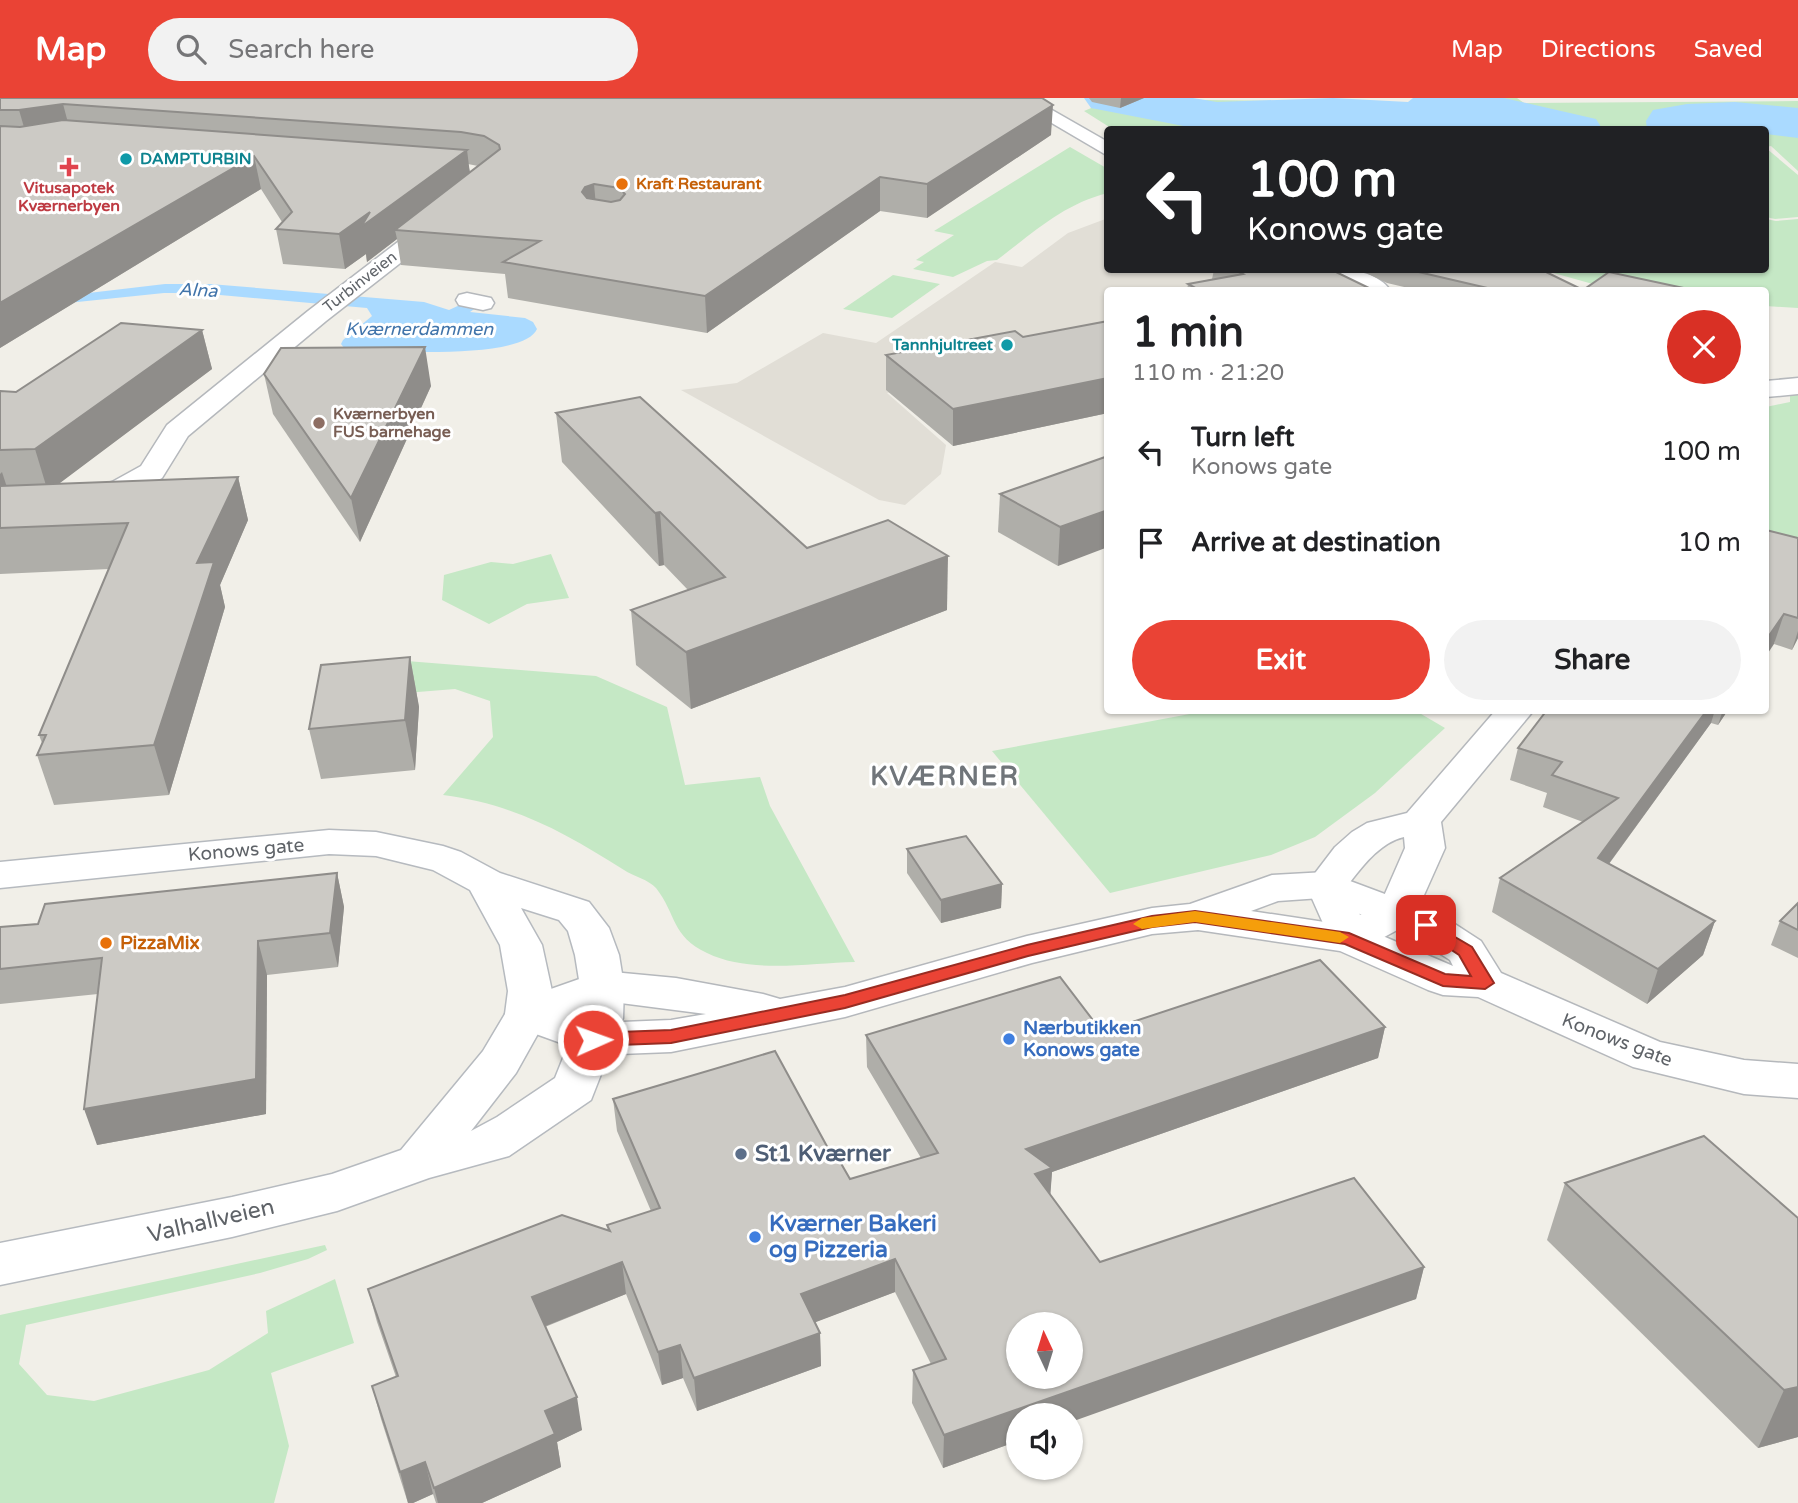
<!DOCTYPE html>
<meta charset="utf-8">
<style>
:root{--surface:#fff;--page:#f2f2f2;--text:#202124;--muted:#757577;--accent:#ea4335}
body{margin:0;font-family:"Varela Round",sans-serif;background:var(--page);color:var(--text);height:100vh;display:flex;flex-direction:column;font-size:26px;white-space:nowrap}
*{box-sizing:border-box;margin:0}
p{font-size:23px;color:var(--muted)}
.icon{flex:none;width:38px;height:38px;fill:none;stroke:currentColor;stroke-width:2;stroke-linecap:round;stroke-linejoin:round}
.map{position:relative;flex:1;overflow:hidden}
.side{position:absolute;left:1104px;top:189px;width:665px;height:427px;display:flex;flex-direction:column;background:var(--surface);border-radius:7px;box-shadow:0 2px 5px #0004}
.side>*{flex:none}
.top-card{position:absolute;left:1104px;top:28px;width:665px;height:147px;border-radius:7px;box-shadow:0 2px 5px #0004;background:#202124;color:#fff;overflow:hidden}
.needle{width:46px;rotate:356deg}
.fabs{position:absolute;left:1006px;top:1214px;display:grid;gap:14px}
.fabs a{display:grid;place-items:center;width:77px;height:77px;border-radius:50%;background:var(--surface);box-shadow:0 2px 5px #0004;font-size:35px}
.pin{position:absolute;display:grid;place-items:center;width:60px;height:60px;color:#fff;margin:-30px;border-radius:14px;box-shadow:0 4px 10px #0006}
.me{position:absolute;width:77px;margin:-38px;rotate:88deg;stroke-linejoin:round;filter:drop-shadow(0 0 5px #0008)}
.turn{display:flex;align-items:center;gap:24px;height:147px;padding:0 28px;font-size:32px}
.turn .icon{width:91px;height:91px;stroke-width:2.5}
.turn b{display:block;font-size:49px;line-height:60px}
.round{display:grid;place-items:center;flex:none;width:74px;height:74px;border-radius:37px;background:var(--page)}
.head{display:flex;align-items:center;justify-content:space-between;height:119px;padding:0 28px}
h1{font-size:42px;font-weight:700;line-height:52px}
.primary-button{display:flex;gap:14px;margin-top:auto;padding:14px 28px}
.primary-button a{flex:1;height:80px;border-radius:42px;background:var(--accent);color:#fff;font-size:28px;font-weight:700;line-height:80px;text-align:center}
.primary-button a+a{background:var(--page);color:var(--text)}
ul{padding:0;list-style:none}
li{display:flex;align-items:center;gap:21px;height:91px;padding:0 28px}
li div{flex:1}
li b{display:block;font-size:26px}
li em{font-style:normal}
header{display:flex;align-items:center;gap:42px;box-sizing:border-box;height:98px;padding:0 35px;background:var(--accent);color:#fff}
header strong{font-size:33px}
nav{display:flex;gap:38px;margin-inline-start:auto;font-size:24px}
.search{width:490px;height:63px;background:var(--page);display:flex;align-items:center;gap:18px;box-sizing:border-box;padding:0 24px;border-radius:38px;color:var(--muted);font-size:26px}
.map>svg:first-child{display:block}
.education{fill:#e1ded6}
.green{fill:#c5e8c5}
.water{fill:#aadaff}
.lines{fill:none;stroke-linecap:round;stroke-linejoin:round}
.river{fill:#aadaff;fill-rule:evenodd}
.pedestrian-casing{stroke:#b5b8bc;stroke-width:3}
.minor-casing{stroke:#b5b8bc;stroke-width:3}
.tertiary-casing{stroke:#b5b8bc;stroke-width:3}
.secondary-casing{stroke:#b6babf;stroke-width:3}
.pedestrian{fill:#fff;fill-rule:evenodd}
.minor{fill:#fff;fill-rule:evenodd}
.tertiary{fill:#fff;fill-rule:evenodd}
.secondary{fill:#fff;fill-rule:evenodd}
.wall{fill:#afaea9;fill-rule:evenodd}
.shaded-wall{fill:#8f8d8a}
.building{fill:#cccac5;stroke:#8f8d8a;stroke-width:2;fill-rule:evenodd}
.route{fill:#ea4335;stroke:#982c22;stroke-width:2}
.slow{fill:#f59e0b}
.culture-dot{fill:#0f9aa8;stroke:#fff;stroke-width:2.5}
.health-dot{fill:#e0444e;stroke:#fff;stroke-width:2.5}
.food-dot{fill:#e8710a;stroke:#fff;stroke-width:2.5}
.education-dot{fill:#8d6e63;stroke:#fff;stroke-width:2.5}
.shop-dot{fill:#3f7fe0;stroke:#fff;stroke-width:2.5}
.service-dot{fill:#5c6f8a;stroke:#fff;stroke-width:2.5}
.labels{text-anchor:middle;dominant-baseline:central;stroke-width:6;stroke-linejoin:round;paint-order:stroke}
.far-culture-label{font-size:16px;font-weight:bold;fill:#0d838f;stroke:#fff;text-anchor:start}
.far-food-label{font-size:16px;font-weight:bold;fill:#c56008;stroke:#fff;text-anchor:start}
.far-health-label{font-size:16px;font-weight:bold;fill:#be3a42;stroke:#fff}
.far-street-label{font-size:16px;fill:#5f6368;stroke:#fff}
.far-education-label{font-size:16px;font-weight:bold;fill:#785e54;stroke:#fff;text-anchor:start}
.far-water-label{font-size:18px;font-style:italic;fill:#4174aa;stroke:#fff}
.street-label{font-size:19px;fill:#5f6368;stroke:#fff}
.food-label{font-size:19px;font-weight:bold;fill:#c56008;stroke:#fff;text-anchor:start}
.shop-label{font-size:19px;font-weight:bold;fill:#366cbe;stroke:#fff;text-anchor:start}
.near-service-label{font-size:23px;font-weight:bold;fill:#4e5e75;stroke:#fff;text-anchor:start}
.near-street-label{font-size:23px;fill:#5f6368;stroke:#fff}
.near-shop-label{font-size:23px;font-weight:bold;fill:#366cbe;stroke:#fff;text-anchor:start}
.district-label{font-size:26px;font-weight:bold;letter-spacing:2px;fill:#70757a;stroke:#fff}
</style>
<header>
<strong>Map</strong>
<div class="search"><svg class="icon" aria-label="search" viewBox="0 0 24 24"><circle cx="10" cy="10" r="6"/><path d="M15 15l6 6"/></svg>Search here</div>
<nav><a>Map</a><a>Directions</a><a>Saved</a></nav>
</header>
<div class="map">
<svg width="1798" height="1405" viewBox="0 0 1798 1405">
<rect width="100%" height="100%" fill="#f1efe8"/>
<polygon class="education" points="1108,120 1108,172 1303,172 1212,192 1108,192 1108,256 1011,268 887,295 946,347 941,376 905,407 879,402 681,292 737,285 823,235 876,245 995,164 1022,169 1068,135"/>
<g class="green">
<polygon points="1462,0 1517,0 1524,5 1798,3 1798,73 1771,48 1766,49 1766,32 1301,31 1227,29 1146,20 1249,31 1114,32 1084,13 1113,1 1466,5"/>
<path d="M1070,49l38,22v24c-45,11 -75,40 -111,67l-10,1 -34,16 -40,-8 11,-7 -8,-2 38,-25 -20,-4z"/>
<polygon points="1766,50 1798,77 1798,119 1775,121 1766,119"/>
<polygon points="1766,121 1776,123 1798,121 1798,210 1766,208 1766,192 1614,192 1543,172 1766,172"/>
<polygon points="893,177 940,186 892,220 843,211"/>
<polygon points="1798,296 1798,458 1766,449 1766,309 1790,304 1790,297"/>
<polygon points="551,456 569,500 527,506 489,526 442,502 444,477 491,464 513,466"/>
<path d="M394,562l202,16 71,31 18,78 75,-8 10,29 85,156c-46,1 -105,12 -148,-9 -36,-17 -30,-38 -51,-65 -7,-8 -23,-12 -32,-18 -60,-38 -110,-66 -181,-75l50,-58 -3,-36 -35,-12 -124,10z"/>
<polygon points="1211,612 1416,613 1445,630 1375,695 1315,739 1271,757 1110,795 992,653"/>
<polygon points="325,1147 327,1152 308,1161 260,1175 26,1227 19,1266 47,1297 94,1303 209,1272 268,1235 266,1213 335,1181 354,1245 271,1275 289,1348 274,1405 0,1405 0,1217"/>
</g>
<path class="water" d="M165,186h45l214,18 25,8 13,-6 15,3 -7,5 55,6 8,4 4,7c-14,32 -157,22 -192,20l-4,-5 2,-4 29,-24 -5,-8 -169,-15h-34l-106,11 -58,-15 80,5z"/>
<g class="lines">
<g class="river">
<polygon points="1084,0 1193,0 1217,4 1333,0 1408,4 1413,0 1504,0 1596,21 1603,32 1371,32 1317,29 1204,32 1091,10"/>
<polygon points="1735,4 1798,10 1798,40 1766,36 1766,32 1647,32 1646,23 1653,12 1687,6"/>
</g>
<defs>
<polygon id="pedestrian" points="467,195 491,200 494,205 491,210 483,212 459,207 456,202 459,197"/>
<g id="minor">
<polygon points="1009,0 1031,0 1108,44 1108,58"/>
<polygon points="441,116 449,117 452,122 449,127 326,223 188,338 162,380 132,396 87,410 58,414 0,415 0,397 58,396 83,393 112,384 141,368 167,327 308,213 433,117"/>
<path d="M1326,172c20,-2 51,1 64,20 -21,2 -51,-1 -64,-20z"/>
<polygon points="1798,280 1798,296 1766,299 1766,283"/>
<path d="M1496,612h38l-93,112 4,26 -33,74 -48,26 -15,4 -15,-4 -28,-63 29,-38 17,-15 15,-9 40,-10zM1404,739l1,11 -25,57 -20,10 -13,-29c15,-19 32,-43 57,-49z"/>
</g>
<path id="tertiary" d="M1326,774l115,43 40,26 20,32 159,69 84,18 54,4v34l-54,-4 -111,-27 -155,-70 -35,-2 -15,-5 -88,-39 -142,-21 -46,4 -120,29 -187,54 -174,35 -77,3 -83,-30 -6,-11 6,-11 91,-32 74,7 87,16 17,5 65,-12 182,-51 125,-28 38,-4 82,-29zM1321,800l90,37 39,25 3,6 -89,-38 -113,-17 27,-10zM605,903l101,13 -35,6 -74,3 -25,-9z"/>
<path id="secondary" d="M329,732l47,2 67,14 18,6 39,21 89,29 20,26 10,27 5,31 -1,32 -32,82 -82,56 -80,22 -92,33 -105,26 -232,48v-42l232,-46 100,-23 69,-24 82,-99 22,-37 3,-23 -8,-46 -30,-55 -37,-20 -57,-14 -47,-2 -329,34v-26zM521,810l38,12 9,11 7,24 5,31 -1,32 -24,60 -58,39 -26,14 45,-58 33,-59 3,-23 -10,-46z"/>
</defs>
<use href="#pedestrian" class="pedestrian-casing"/>
<use href="#minor" class="minor-casing"/>
<use href="#tertiary" class="tertiary-casing"/>
<use href="#secondary" class="secondary-casing"/>
<use href="#pedestrian" class="pedestrian"/>
<use href="#minor" class="minor"/>
<use href="#tertiary" class="tertiary"/>
<use href="#secondary" class="secondary"/>
</g>
<g class="wall">
<path d="M0,0l1051,37 -124,83 -47,-7 -173,122 -199,-35 -3,-24 -104,-9 -4,-26 -30,23 -1,-8 -21,15 -62,-5 -7,-35 6,-7 -21,-33 -261,159zM468,66l10,2 -8,6z"/>
<polygon points="1089,0 1144,0 1120,10 1092,4"/>
<polygon points="1214,172 1332,172 1373,192 1187,192 1188,186 1212,181"/>
<polygon points="1360,172 1542,172 1583,192 1693,192 1417,192 1387,185"/>
<polygon points="1108,223 1108,315 953,348 886,292 886,257 1023,239"/>
<polygon points="202,232 212,271 58,386 238,379 248,422 220,487 225,509 169,697 54,707 37,657 42,645 39,637 109,471 0,476 0,293 16,294"/>
<polygon points="264,276 431,288 360,444 273,316"/>
<polygon points="556,315 807,450 947,512 691,611 636,567 631,512 688,492 664,467 659,468 562,364"/>
<polygon points="1108,358 1058,468 998,434 1000,396"/>
<polygon points="1798,440 1798,540 1792,552 1774,546"/>
<polygon points="410,559 419,609 415,672 321,681 309,631"/>
<polygon points="1547,612 1728,612 1718,627 1711,625 1609,766 1715,823 1703,857 1647,906 1492,814 1500,780 1583,724 1543,709 1547,695 1510,682 1518,650"/>
<polygon points="907,751 1002,786 1001,810 941,825 907,775"/>
<polygon points="337,775 344,809 338,869 267,877 266,1016 97,1047 98,896 0,906 0,829 38,826"/>
<polygon points="1798,805 1798,860 1771,847 1780,823"/>
<polygon points="1385,929 1378,960 1052,1074 1050,1096 1100,1164 1424,1169 1416,1201 1018,1318 1018,1343 943,1370 912,1305 913,1272 931,1266 895,1194 815,1224 820,1235 821,1268 697,1313 683,1280 662,1287 626,1196 545,1229 582,1332 557,1344 561,1369 482,1405 436,1405 433,1396 413,1405 408,1405 381,1321 372,1288 396,1279 377,1224 368,1191 608,1133 607,1127 651,1113 617,1033 613,1001 835,1063 850,1081 921,1060 867,969 866,937"/>
<polygon points="1565,1085 1798,1120 1798,1339 1758,1350 1547,1142"/>
</g>
<g class="shaded-wall">
<polygon points="1121,0 1144,0 1120,10"/>
<polygon points="63,6 71,36 28,43 19,12"/>
<polygon points="1053,7 1051,37 927,120 927,86"/>
<polygon points="467,52 471,84 395,132 397,141 367,164 366,156 345,171 339,136 370,114"/>
<polygon points="254,58 261,91 0,250 0,205"/>
<polygon points="880,79 880,113 707,235 705,198"/>
<polygon points="594,86 597,119 582,94 585,89"/>
<polygon points="202,232 212,271 48,394 35,351"/>
<polygon points="425,249 431,288 360,444 351,400"/>
<polygon points="1108,280 1108,315 953,348 953,311"/>
<polygon points="2,374 16,417 0,430 0,376"/>
<polygon points="238,379 248,422 220,487 225,509 169,697 154,647 197,465"/>
<polygon points="1108,412 1108,449 1058,468 1060,429"/>
<polygon points="660,414 664,467 659,468 655,415"/>
<polygon points="948,458 947,512 691,611 686,554"/>
<polygon points="1784,516 1774,546 1766,558 1766,542"/>
<polygon points="1798,533 1798,540 1792,552"/>
<polygon points="410,559 419,609 415,672 405,622"/>
<polygon points="1707,612 1715,612 1711,625 1589,793 1598,760"/>
<polygon points="1723,612 1728,612 1718,627"/>
<polygon points="337,775 344,809 338,869 330,835"/>
<polygon points="1002,786 1001,810 941,825 941,802"/>
<polygon points="1715,823 1703,857 1647,906 1658,871"/>
<polygon points="258,843 267,877 266,1016 97,1047 84,1011"/>
<polygon points="1385,929 1378,960 1052,1074 1050,1102 1032,1108 1026,1051"/>
<polygon points="895,1161 895,1194 803,1229 801,1196"/>
<polygon points="622,1164 626,1196 538,1231 532,1199"/>
<polygon points="1424,1169 1416,1201 1071,1324 1071,1318 1018,1318 1018,1343 943,1370 944,1337"/>
<polygon points="820,1235 821,1268 697,1313 694,1280"/>
<polygon points="680,1247 683,1280 662,1287 658,1254"/>
<polygon points="1798,1289 1798,1339 1758,1350 1784,1292"/>
<polygon points="577,1299 582,1332 557,1344 561,1369 482,1405 438,1405 434,1390 545,1313"/>
<polygon points="425,1364 433,1396 413,1405 408,1405 400,1374"/>
</g>
<g class="building">
<path d="M0,0h1042l11,7 -126,79 -47,-7 -175,119 -202,-34 37,-21 -145,-11 105,-81 -1,-4 -15,-9 -23,-4 -398,-28 -44,6h-19zM594,86l25,4 6,6 -5,6 -9,2 -24,-4 -5,-6 3,-5z"/>
<polygon points="63,22 467,52 361,129 370,114 339,136 276,131 292,114 254,58 0,205 0,28 20,29"/>
<polygon points="1235,172 1332,172 1373,192 1199,192 1188,186 1243,176"/>
<polygon points="1410,172 1542,172 1583,192 1609,174 1693,192 1496,192"/>
<polygon points="1108,223 1108,280 953,311 886,257 1015,233 1023,239"/>
<polygon points="121,225 202,232 35,351 0,352 0,293 16,294"/>
<polygon points="425,249 351,400 264,276 281,250"/>
<polygon points="640,299 807,450 888,422 948,458 686,554 631,512 725,479 660,414 655,415 556,315"/>
<polygon points="1108,358 1108,412 1060,429 1000,396"/>
<polygon points="238,379 197,465 214,464 154,647 37,657 46,637 39,637 128,425 0,430 0,388"/>
<polygon points="1766,432 1798,440 1798,520 1784,516 1766,542"/>
<polygon points="410,559 405,622 309,631 321,567"/>
<polygon points="1547,612 1707,612 1598,760 1715,823 1658,871 1500,780 1618,700 1552,677 1562,664 1518,650"/>
<polygon points="966,738 1002,786 941,802 907,751"/>
<polygon points="337,775 330,835 258,843 256,981 84,1011 102,860 0,871 0,829 38,826 45,806"/>
<polygon points="1798,805 1798,832 1780,823"/>
<path d="M1320,862l65,67 -359,122 26,19 -17,6 65,88 254,-84 70,89 -480,168 -31,-65 33,-11 -51,-100 -94,35 19,39 -126,45 -14,-33 -22,7 -36,-90 -90,35 45,100 -32,14 10,23 -121,54 -9,-26 -25,10 -28,-86 26,-10 -30,-87 194,-74 48,16 -3,-6 53,-17 -47,-109 162,-48 60,110 4,-1 11,19 88,-26 -72,-118 194,-58 42,55zM1018,1227h53v52h-53z"/>
<polygon points="1704,1038 1798,1120 1798,1289 1784,1292 1565,1085"/>
</g>
<polygon class="route" points="1195,813 1349,835 1445,876 1471,878 1459,857 1420,831 1418,827 1420,823 1426,822 1472,849 1494,885 1485,891 1443,888 1345,846 1195,824 1152,829 1028,858 845,910 671,945 593,948 587,946 584,942 587,937 593,935 671,932 845,897 1027,847 1152,818"/>
<polygon class="slow" points="1195,813 1340,834 1349,839 1340,845 1195,824 1142,831 1133,826 1142,820"/>
<g class="culture-dot">
<circle cx="126" cy="61" r="7"/>
<circle cx="1007" cy="247" r="7"/>
</g>
<path class="health-dot" d="M65.5 58.5h7v7h7v7h-7v7h-7v-7h-7v-7h7z"/>
<g class="food-dot">
<circle cx="622" cy="86" r="7"/>
<circle cx="106" cy="845" r="7"/>
</g>
<circle class="education-dot" cx="319" cy="325" r="7"/>
<g class="shop-dot">
<circle cx="1009" cy="941" r="7"/>
<circle cx="755" cy="1139" r="7"/>
</g>
<circle class="service-dot" cx="741" cy="1056" r="7"/>
<g class="labels">
<g class="far-culture-label">
<text x="140" y="61">DAMPTURBIN</text>
<text x="993" y="247" text-anchor="end">Tannhjultreet</text>
</g>
<g class="far-food-label">
<text x="636" y="86">Kraft Restaurant</text>
</g>
<g class="far-health-label">
<text x="69" y="90">Vitusapotek<tspan x="69" dy="18">Kværnerbyen</tspan></text>
</g>
<g class="far-street-label">
<text transform="translate(360 184) rotate(-38)">Turbinveien</text>
</g>
<g class="far-education-label">
<text x="333" y="316">Kværnerbyen<tspan x="333" dy="18">FUS barnehage</tspan></text>
</g>
<g class="far-water-label">
<text transform="translate(198 192) rotate(3)">Alna</text>
<text x="419" y="231">Kværnerdammen</text>
</g>
<g class="street-label">
<text transform="translate(246 752) rotate(-5)">Konows gate</text>
<text transform="translate(1617 942) rotate(21)">Konows gate</text>
</g>
<g class="food-label">
<text x="120" y="845">PizzaMix</text>
</g>
<g class="shop-label">
<text x="1023" y="930">Nærbutikken<tspan x="1023" dy="22">Konows gate</tspan></text>
</g>
<g class="near-service-label">
<text x="755" y="1056">St1 Kværner</text>
</g>
<g class="near-street-label">
<text transform="translate(211 1123) rotate(-13)">Valhallveien</text>
</g>
<g class="near-shop-label">
<text x="769" y="1126">Kværner Bakeri<tspan x="769" dy="26">og Pizzeria</tspan></text>
</g>
<g class="district-label">
<text x="945" y="678">KVÆRNER</text>
</g>
</g>
</svg>
<div class="fabs">
<a><svg class="needle" viewBox="-14 -14 28 28"><path d="M0-13l5 13h-10z" fill="#e53935"/><path d="M0 13l5-13h-10z" fill="#757577"/></svg></a>
<a><svg class="icon" aria-label="sound" viewBox="0 0 24 24"><path d="M4 9h4l5-4v14l-5-4H4zM17 9q2 3 0 6"/></svg></a>
</div>
<div class="pin" style="left:1426px;top:827px;background:#d93025"><svg class="icon" aria-label="arrive" viewBox="0 0 24 24"><path d="M6 21V4h12l-3 4 3 4H6"/></svg></div>
<svg class="me" style="left:593px;top:942px" viewBox="-20 -20 40 40"><circle r="17" fill="#ea4335" stroke="#fff" stroke-width="3"/><path d="M0-11L8 9 0 5-8 9z" fill="#fff"/></svg>
<div class="top-card">
<div class="turn"><svg class="icon" aria-label="left" viewBox="0 0 24 24"><path d="M17 20v-9H6M10 6l-5 5 5 5"/></svg><div><b>100 m</b>Konows gate</div></div>
</div>
<section class="side">
<div class="head"><div><h1>1 min</h1><p>110 m · 21:20</p></div><a class="round" style="background:#d93025;color:#fff"><svg class="icon" aria-label="close" viewBox="0 0 24 24"><path d="M6 6l12 12M18 6L6 18"/></svg></a></div>
<ul>
<li><svg class="icon" aria-label="left" viewBox="0 0 24 24"><path d="M17 20v-9H6M10 6l-5 5 5 5"/></svg><div><b>Turn left</b><p>Konows gate</p></div><em>100 m</em></li>
<li><svg class="icon" aria-label="arrive" viewBox="0 0 24 24"><path d="M6 21V4h12l-3 4 3 4H6"/></svg><div><b>Arrive at destination</b></div><em>10 m</em></li>
</ul>
<div class="primary-button"><a>Exit</a><a>Share</a></div>
</section>
</div>
